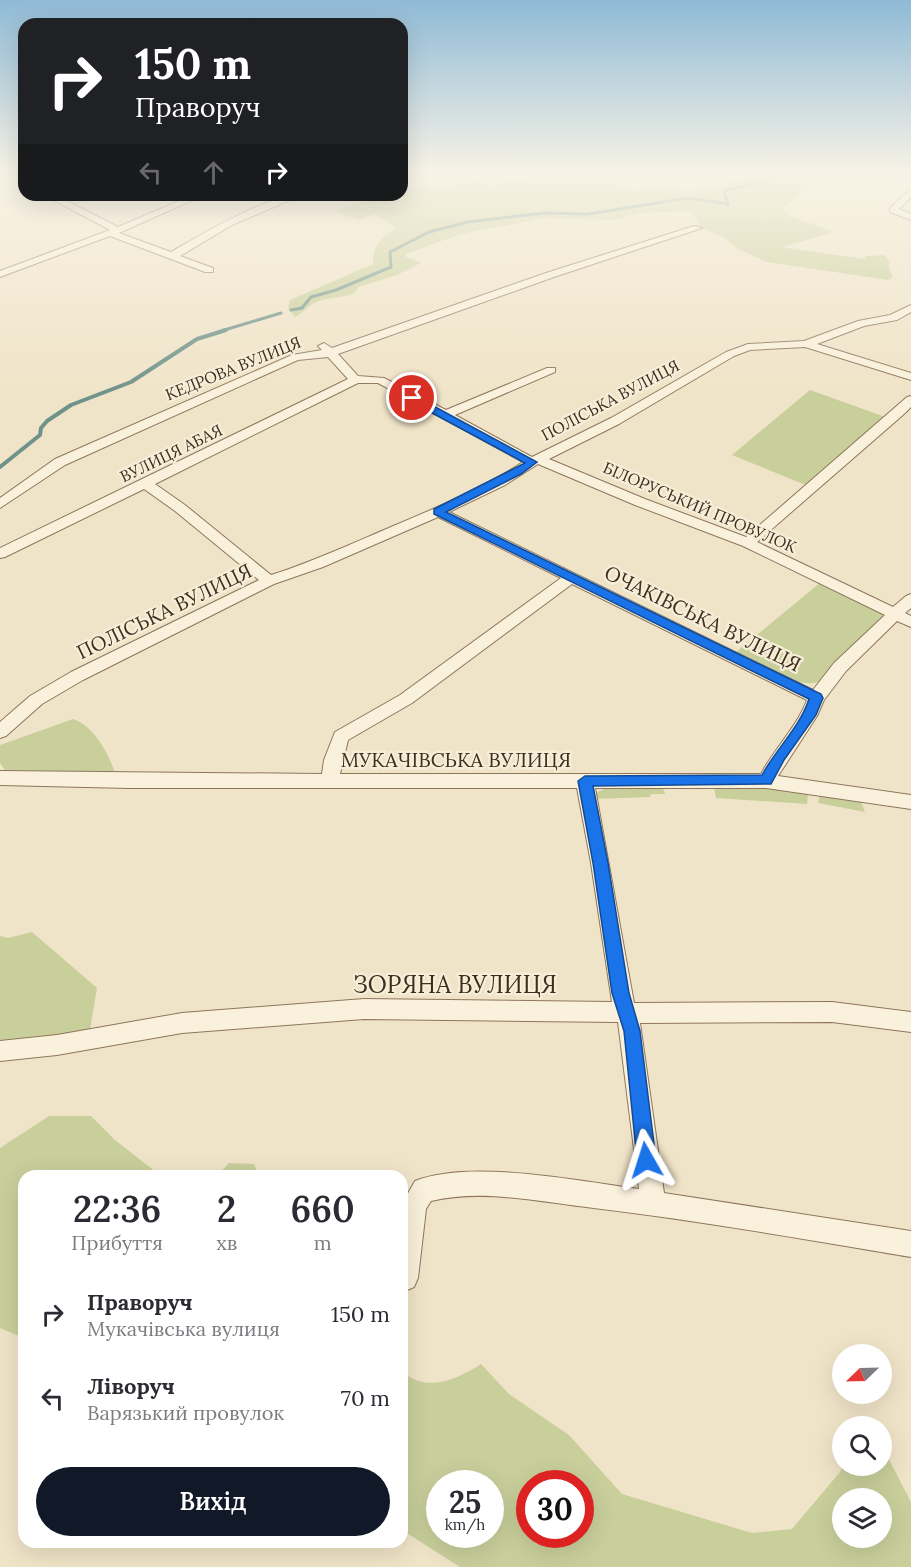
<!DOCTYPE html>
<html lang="uk">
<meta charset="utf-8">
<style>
:root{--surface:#fff;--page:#f2f2f3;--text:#2b2b33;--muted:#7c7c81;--accent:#111827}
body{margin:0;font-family:Lora,serif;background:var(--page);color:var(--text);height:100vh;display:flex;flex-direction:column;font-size:22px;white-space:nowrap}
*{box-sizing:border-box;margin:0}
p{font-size:20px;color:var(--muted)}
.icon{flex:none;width:33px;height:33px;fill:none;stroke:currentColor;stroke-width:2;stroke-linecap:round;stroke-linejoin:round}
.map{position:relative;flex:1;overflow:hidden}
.panel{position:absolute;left:18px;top:1170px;width:390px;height:378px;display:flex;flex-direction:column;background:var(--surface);border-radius:18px;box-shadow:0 6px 24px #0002}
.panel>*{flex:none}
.hud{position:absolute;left:18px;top:18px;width:390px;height:183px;border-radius:18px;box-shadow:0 6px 24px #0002;background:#202124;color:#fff;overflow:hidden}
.needle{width:39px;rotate:247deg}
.fabs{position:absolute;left:832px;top:1344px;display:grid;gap:12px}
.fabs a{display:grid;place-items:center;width:60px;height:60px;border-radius:50%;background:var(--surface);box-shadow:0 6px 24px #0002;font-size:30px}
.speed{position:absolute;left:426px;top:1470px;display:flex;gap:12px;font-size:30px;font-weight:700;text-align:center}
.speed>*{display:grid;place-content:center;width:78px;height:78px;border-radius:50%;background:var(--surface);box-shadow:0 6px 24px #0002;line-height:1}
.speed small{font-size:15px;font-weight:400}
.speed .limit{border:9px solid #d22;background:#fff;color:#111}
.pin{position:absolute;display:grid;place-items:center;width:51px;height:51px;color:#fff;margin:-26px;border:3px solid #fff;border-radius:50%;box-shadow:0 2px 6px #0007}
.me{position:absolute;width:66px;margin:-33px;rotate:354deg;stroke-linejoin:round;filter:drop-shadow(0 0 4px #0008)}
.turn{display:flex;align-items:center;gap:21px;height:126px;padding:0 18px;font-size:27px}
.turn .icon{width:78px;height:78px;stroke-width:2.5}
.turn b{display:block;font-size:42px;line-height:51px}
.lanes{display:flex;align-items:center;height:57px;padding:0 18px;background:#0003;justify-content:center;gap:30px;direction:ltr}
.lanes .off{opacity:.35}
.eta{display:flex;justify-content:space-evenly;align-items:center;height:102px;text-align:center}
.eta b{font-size:36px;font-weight:600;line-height:42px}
.cta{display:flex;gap:12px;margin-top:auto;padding:12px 18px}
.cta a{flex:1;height:69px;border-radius:36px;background:var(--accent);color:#fff;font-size:24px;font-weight:600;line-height:69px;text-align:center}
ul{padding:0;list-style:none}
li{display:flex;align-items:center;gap:18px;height:84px;padding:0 18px}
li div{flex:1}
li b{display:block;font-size:22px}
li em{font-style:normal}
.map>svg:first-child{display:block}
.green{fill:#c9cf9b;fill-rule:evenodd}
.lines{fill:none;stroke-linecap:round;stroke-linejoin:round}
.stream-far1{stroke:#6f938a;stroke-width:3}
.stream{stroke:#6f938a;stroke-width:4}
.minor-casing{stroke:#8d765c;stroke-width:2}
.minor{fill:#faf1dc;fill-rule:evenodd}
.route{fill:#1a73e8;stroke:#114b97;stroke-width:1.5}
.labels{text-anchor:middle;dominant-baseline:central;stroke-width:4.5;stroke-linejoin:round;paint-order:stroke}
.far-street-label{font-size:16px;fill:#3d2e20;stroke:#f7eed8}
.street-label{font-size:20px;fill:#3d2e20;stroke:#f7eed8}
.near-street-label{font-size:24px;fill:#3d2e20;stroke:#f7eed8}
</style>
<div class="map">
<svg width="911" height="1567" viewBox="0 0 911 1567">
<rect width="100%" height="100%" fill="#f0e4c8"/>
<g class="green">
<path d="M545,174h73l2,10 18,8 16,-7 9,-1 2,3 23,4 55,-13 4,-4h148c-26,4 -59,1 -83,12 -12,5 -19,15 -29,22l7,8 45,16 -54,15 83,12 2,-3 18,-1 6,7 -1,6 4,9 -5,3 -121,-18 -29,-13 -15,-12 -24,-10 -1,-6 -6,-8 -9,-2 -42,2 -26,7 -70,-2 -84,16 -56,20 1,3 15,6 -24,12 -39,12 -2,5c-12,6 -25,5 -37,9 -9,3 -16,12 -24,16l-7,-9 2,-8 83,-36c-1,-18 9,-27 23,-37l-21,-13 -16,6 -25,-9 48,-16h20v-6l34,-2 43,-7 11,5z"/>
<polygon points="810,390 891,419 808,486 732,455"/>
<path d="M821,582l62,31 1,4 -63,64c-24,10 -63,-17 -86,-28z"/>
<path d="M73,719c20,6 36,35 42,54l-110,-3 -5,-7v-18z"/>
<polygon points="714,787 766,788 803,792 808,795 807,804 716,798"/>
<polygon points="663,788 665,794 651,794 650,797 594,799 594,794 604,789"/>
<polygon points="820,795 861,802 865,812 818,803"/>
<polygon points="32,932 97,988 89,1036 0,1046 0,936 8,938"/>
<polygon points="49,1116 91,1116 115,1140 161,1176 24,1176 24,1338 0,1328 0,1148"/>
<polygon points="229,1163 254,1164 259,1176 217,1176"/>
<path d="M481,1364l28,30 60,41 53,59 130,39 40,-4 48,-57 3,-8 39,2v-20l29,56v65h-451l-58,-37v-159c24,23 56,8 79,-7zM440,1484h50v50h-50zM530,1484h50v50h-50zM843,1498h39v40h-39z"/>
</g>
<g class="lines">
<g class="stream-far1">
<polyline points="291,310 302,308 311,297 336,290 391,267 390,252 429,232 468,222 545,213 588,214 688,198 728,204 724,191 789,174"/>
<polyline points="221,331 281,313"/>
</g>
<polyline class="stream" points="0,467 40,435 41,428 47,421 71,405 131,382 197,339 226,330"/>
<defs>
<g id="minor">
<polygon points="3,174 13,174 24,180 24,186"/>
<polygon points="911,189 911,197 899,209 911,214 911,220 890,212 890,208"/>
<path d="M44,195h11l63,32 75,-32h11l-85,38 52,19c32,-18 95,-57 131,-57l-70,30 -52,31 33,12v4h-8l-95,-36 -110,41v-6l110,-41z"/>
<path d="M694,226l8,2 -148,49 -216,77 20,22 26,2 62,32 101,-42h8v4l-100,43 77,42 79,-39 115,-66 22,-8 56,-3 54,-20 32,-6 21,-10v7l-14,8 -33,6 -47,18 94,29v7l-106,-33 -55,3 -16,6 -115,68 -70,35 96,40 101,38 161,-140 4,-1v11l-7,7 -147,128 136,65 13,-11 5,-2v14l-6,5 6,3v11l-14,-6 -51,50 -22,29 -7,16 -39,60 133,19v14l-145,-21h-171l39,215 198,-1 79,10v20l-79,-10 -192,1 24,170 247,38v26c-108,-18 -216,-37 -325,-50 -51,-6 -104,-18 -155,-6l-5,8 -8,69 -4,9 -9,4 -3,-1v-86l13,-23c55,-22 164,0 224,8l-21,-167 -254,-3 -182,14 -125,22 -57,6v-20l57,-6 125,-22 182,-14 248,3 -21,-139 -14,-75h-448l-129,-3v-14l322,3 2,-14 11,-28 65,-37 161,-117 -123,-61 -115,50 -49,17 -191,96 -41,24 -36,32 -6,2v-16l30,-26 41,-24 188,-92 -84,-69 -31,-22 -139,68 -5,1v-10l348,-169 -20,-22 -30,3 -233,105 -65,43v-10l55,-39 237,-104 30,-5 -4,-4 6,-3 8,5 214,-75zM358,383h20l145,79c-41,27 -87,46 -132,65 -40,17 -79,35 -120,48l-86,-70 -30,-21zM538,464l97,41 108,41 142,69 -51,48 -21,27 -364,-178 56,-27zM572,584l235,116c-10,27 -33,49 -46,74h-421l8,-34 64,-37z"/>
</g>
</defs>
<use href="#minor" class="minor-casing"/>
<use href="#minor" class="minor"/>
</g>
<linearGradient id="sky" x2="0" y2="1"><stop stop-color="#8fbad6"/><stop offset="0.44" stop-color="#f8f3e6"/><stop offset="1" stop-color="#f8f3e6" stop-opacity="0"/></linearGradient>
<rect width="911" height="393" fill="url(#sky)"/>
<path class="route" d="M408,396h7l122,66 -16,12 -75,38 375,182 2,4 -7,17 -32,45 -13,24 -178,2 15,77 21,130 11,38 16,129 -3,6 -7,3 -6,-3 -3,-6 -13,-129 -12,-38 -19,-130 -15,-82 7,-5 177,-1c14,-26 38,-48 47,-76l-375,-185v-5l91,-46 -117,-63z"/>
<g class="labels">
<g class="far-street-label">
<text transform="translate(233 368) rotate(-22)">КЕДРОВА ВУЛИЦЯ</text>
<text transform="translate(610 400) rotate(-28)">ПОЛІСЬКА ВУЛИЦЯ</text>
<text transform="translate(171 453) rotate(-26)">ВУЛИЦЯ АБАЯ</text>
<text transform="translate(700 507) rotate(23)">БІЛОРУСЬКИЙ ПРОВУЛОК</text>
</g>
<g class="street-label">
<text transform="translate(164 611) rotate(-26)">ПОЛІСЬКА ВУЛИЦЯ</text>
<text transform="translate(703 618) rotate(26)">ОЧАКІВСЬКА ВУЛИЦЯ</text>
<text x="456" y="759">МУКАЧІВСЬКА ВУЛИЦЯ</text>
</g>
<g class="near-street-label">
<text x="455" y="984">ЗОРЯНА ВУЛИЦЯ</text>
</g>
</g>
</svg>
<div class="fabs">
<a><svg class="needle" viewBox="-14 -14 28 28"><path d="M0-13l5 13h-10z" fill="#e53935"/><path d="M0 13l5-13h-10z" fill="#7c7c81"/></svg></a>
<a><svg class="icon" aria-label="search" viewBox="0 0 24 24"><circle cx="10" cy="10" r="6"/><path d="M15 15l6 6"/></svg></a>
<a><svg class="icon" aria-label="layers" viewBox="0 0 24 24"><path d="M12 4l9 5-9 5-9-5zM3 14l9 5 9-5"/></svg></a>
</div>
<div class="speed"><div>25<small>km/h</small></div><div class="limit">30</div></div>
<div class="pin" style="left:412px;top:398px;background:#d93025"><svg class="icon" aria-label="arrive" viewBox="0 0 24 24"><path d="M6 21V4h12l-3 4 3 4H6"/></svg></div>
<svg class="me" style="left:646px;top:1160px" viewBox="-20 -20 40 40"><path d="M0-17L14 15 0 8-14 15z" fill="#1a73e8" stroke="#fff" stroke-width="4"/></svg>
<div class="hud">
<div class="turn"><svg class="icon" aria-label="right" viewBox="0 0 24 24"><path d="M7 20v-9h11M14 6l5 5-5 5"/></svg><div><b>150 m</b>Праворуч</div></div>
<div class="lanes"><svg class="icon off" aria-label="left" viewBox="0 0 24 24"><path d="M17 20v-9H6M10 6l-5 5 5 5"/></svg><svg class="icon off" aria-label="ahead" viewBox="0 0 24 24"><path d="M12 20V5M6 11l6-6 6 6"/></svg><svg class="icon" aria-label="right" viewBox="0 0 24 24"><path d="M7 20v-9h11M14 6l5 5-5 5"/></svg></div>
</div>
<section class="panel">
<div class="eta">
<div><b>22:36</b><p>Прибуття</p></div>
<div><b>2</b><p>хв</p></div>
<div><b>660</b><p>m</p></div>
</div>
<ul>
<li><svg class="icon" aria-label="right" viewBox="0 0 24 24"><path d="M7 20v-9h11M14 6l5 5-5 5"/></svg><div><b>Праворуч</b><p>Мукачівська вулиця</p></div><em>150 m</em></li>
<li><svg class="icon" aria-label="left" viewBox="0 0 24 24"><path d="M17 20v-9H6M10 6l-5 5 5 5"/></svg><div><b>Ліворуч</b><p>Варязький провулок</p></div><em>70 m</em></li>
</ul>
<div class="cta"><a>Вихід</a></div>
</section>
</div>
